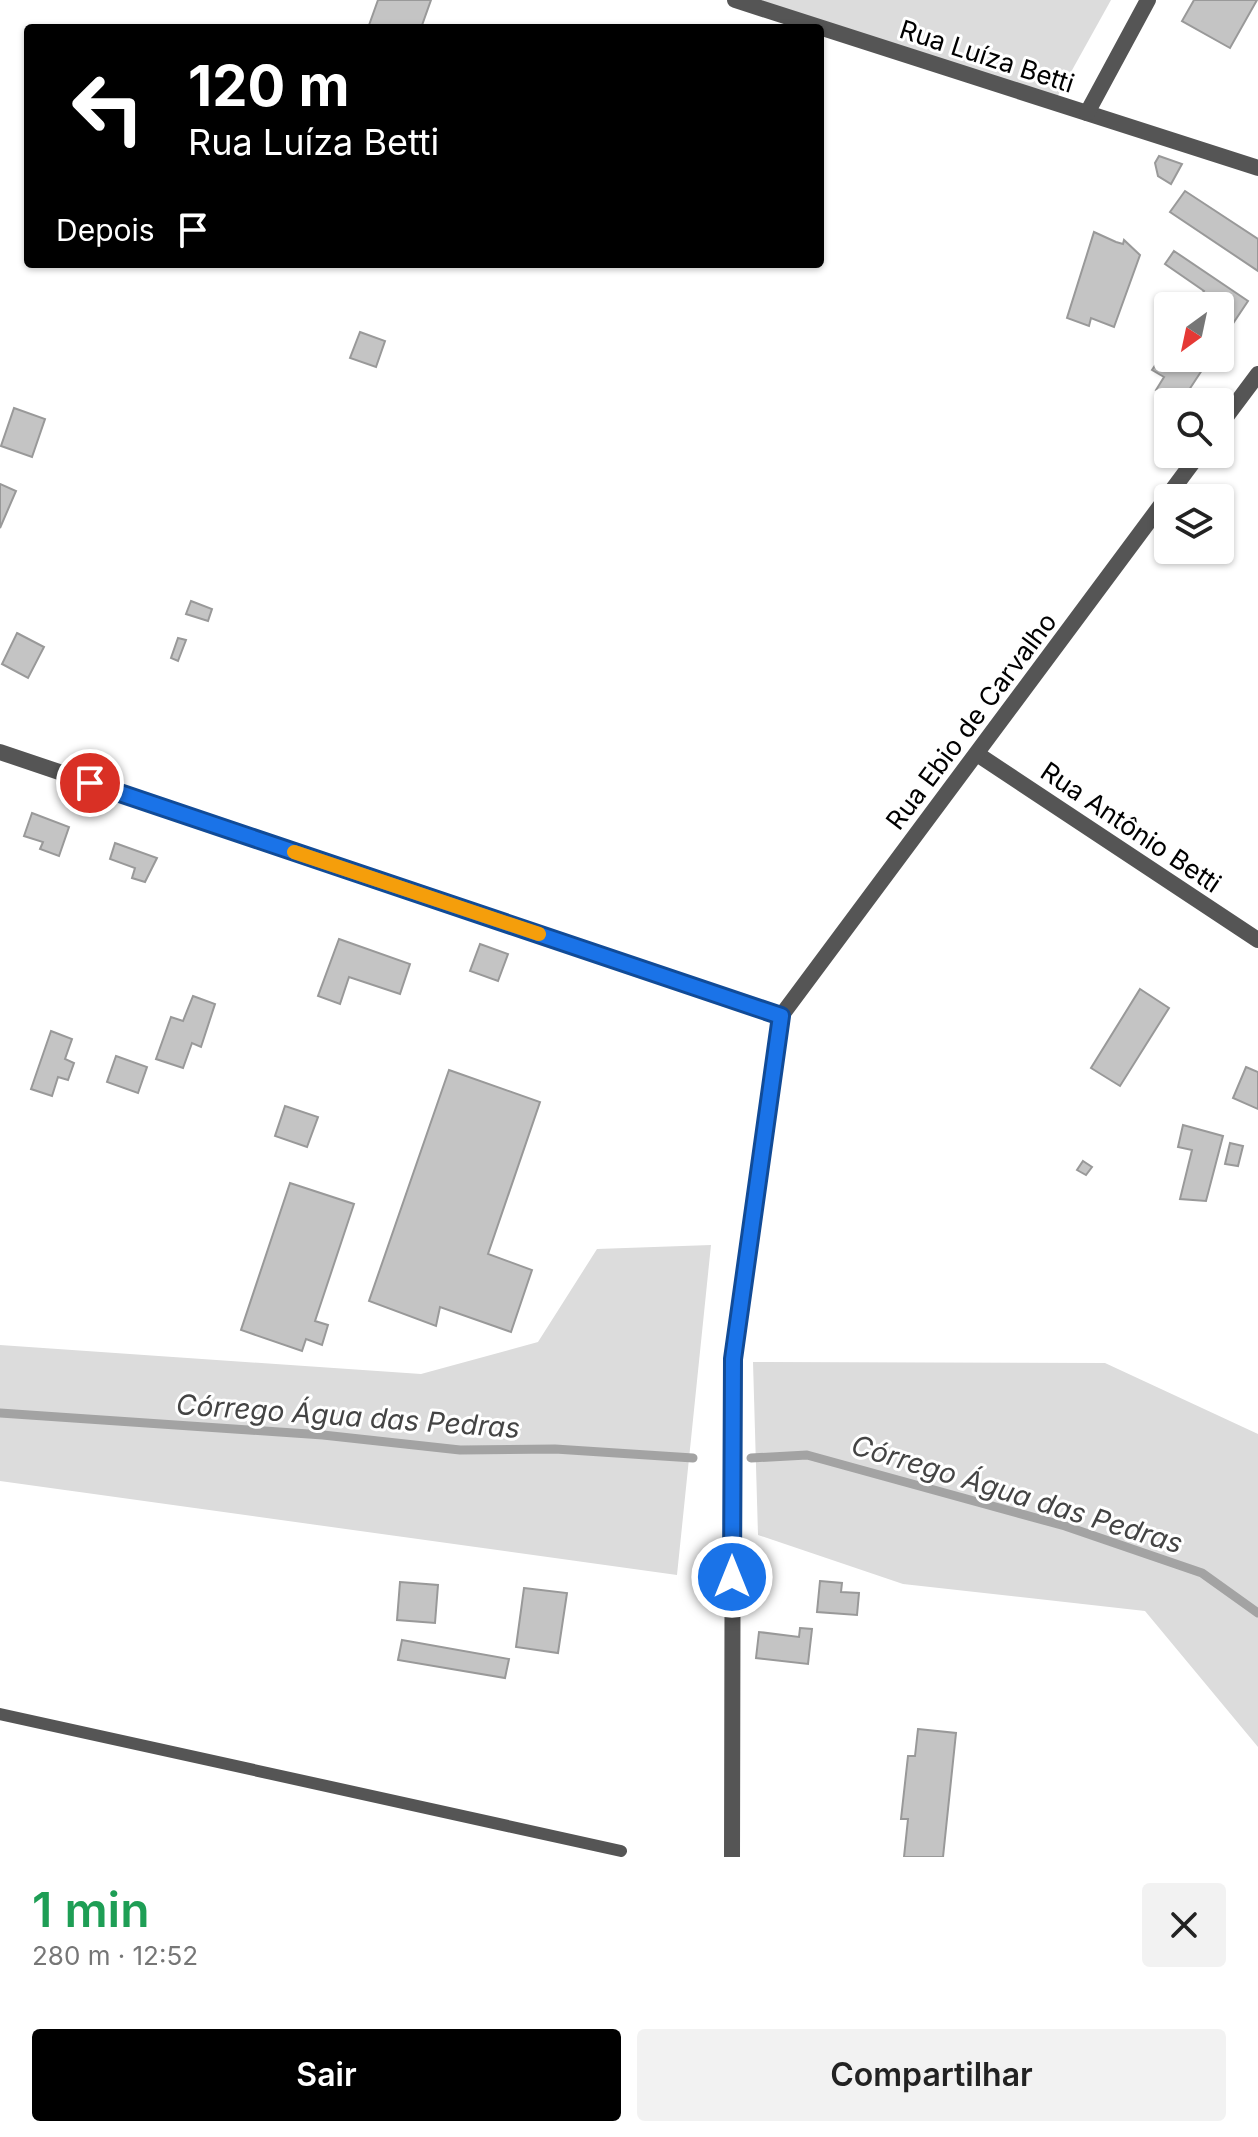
<!DOCTYPE html>
<html lang="pt">
<meta charset="utf-8">
<style>
:root{--surface:#fff;--page:#f2f2f2;--text:#222;--muted:#767676;--accent:#000}
body{margin:0;font-family:Inter,sans-serif;background:var(--page);color:var(--text);height:100vh;display:flex;flex-direction:column;font-size:30px;white-space:nowrap}
*{box-sizing:border-box;margin:0}
p{font-size:26px;color:var(--muted)}
.icon{flex:none;width:44px;height:44px;fill:none;stroke:currentColor;stroke-width:2;stroke-linecap:round;stroke-linejoin:round}
.map{position:relative;height:1857px;overflow:hidden}
.sheet{display:flex;flex-direction:column;background:var(--surface);flex:1}
.sheet>*{flex:none}
.top-card{position:absolute;left:24px;top:24px;width:800px;height:244px;border-radius:8px;box-shadow:0 2px 6px #0004;background:#000;color:#fff;overflow:hidden}
.needle{width:52px;rotate:213deg}
.controls{position:absolute;left:1154px;top:292px;display:grid;gap:16px}
.controls a{display:grid;place-items:center;width:80px;height:80px;border-radius:8px;background:var(--surface);box-shadow:0 2px 6px #0004;font-size:40px}
.pin{position:absolute;display:grid;place-items:center;width:68px;height:68px;color:#fff;margin:-34px;border:4px solid #fff;border-radius:50%;box-shadow:0 2px 8px #0007}
.me{position:absolute;width:88px;margin:-44px;rotate:0deg;stroke-linejoin:round;filter:drop-shadow(0 0 6px #0008)}
.turn{display:flex;align-items:center;gap:28px;height:168px;padding:0 32px;font-size:36px}
.turn .icon{width:104px;height:104px;stroke-width:2.5}
.turn b{display:block;font-size:56px;line-height:68px}
.then{display:flex;align-items:center;height:76px;padding:0 32px;background:#0003;gap:16px;font-size:30px}
.round{display:grid;place-items:center;flex:none;width:84px;height:84px;border-radius:8px;background:var(--page)}
.overview{display:flex;align-items:center;justify-content:space-between;height:136px;padding:0 32px}
h1{font-size:48px;font-weight:600;line-height:60px;color:#1e9e55}
.action{display:flex;gap:16px;margin-top:auto;padding:16px 32px}
.action a{flex:1;height:92px;border-radius:8px;background:var(--accent);color:#fff;font-size:32px;font-weight:600;line-height:92px;text-align:center}
.action a+a{background:var(--page);color:var(--text)}
.map>svg:first-child{display:block}
.green{fill:#dcdcdc}
.lines{fill:none;stroke-linecap:round;stroke-linejoin:round}
.stream{stroke:#a3a3a3;stroke-width:9}
.building{fill:#c4c4c4;stroke:#999;stroke-width:2}
.service{stroke:#555;stroke-width:12}
.minor{stroke:#555;stroke-width:16}
.route-casing{stroke:#114b97;stroke-width:20}
.route{stroke:#1a73e8;stroke-width:14}
.slow{stroke:#f59e0b;stroke-width:14}
.labels{text-anchor:middle;dominant-baseline:central;stroke-width:6;stroke-linejoin:round;paint-order:stroke}
.street-label{font-size:26px;fill:#000;stroke:#fff}
.water-label{font-size:28px;font-style:italic;fill:#444;stroke:#fff}
</style>
<div class="map">
<svg width="1258" height="1857" viewBox="0 0 1258 1857">
<rect width="100%" height="100%" fill="#fff"/>
<g class="green">
<polygon points="748,0 1111,0 1056,99"/>
<polygon points="711,1245 677,1575 0,1481 0,1345 421,1374 538,1342 597,1249"/>
<polygon points="753,1362 1105,1363 1258,1434 1258,1747 1145,1611 903,1584 758,1535"/>
</g>
<g class="lines">
<g class="stream">
<polyline points="0,1413 323,1435 460,1450 555,1449 693,1458"/>
<polyline points="751,1458 807,1455 1065,1526 1202,1573 1258,1613"/>
</g>
</g>
<g class="building">
<polygon points="378,0 431,0 421,28 368,28"/>
<polygon points="1194,0 1257,0 1230,48 1182,21"/>
<polygon points="1159,156 1182,164 1171,184 1158,176 1155,163"/>
<polygon points="1185,191 1258,239 1258,271 1170,212"/>
<polygon points="1094,232 1116,242 1123,244 1124,240 1140,255 1114,327 1091,318 1089,326 1067,318"/>
<polygon points="1174,251 1248,301 1220,343 1220,306 1194,306 1204,291 1165,264"/>
<polygon points="360,332 385,341 376,367 350,358"/>
<polygon points="1168,346 1168,358 1210,358 1181,402 1156,390 1164,377 1152,370"/>
<polygon points="14,408 45,419 32,457 1,446"/>
<polygon points="0,484 16,491 0,528"/>
<polygon points="191,601 212,609 208,621 186,614"/>
<polygon points="17,633 44,647 28,678 2,664"/>
<polygon points="178,638 186,640 178,661 171,658"/>
<polygon points="32,813 69,827 59,856 40,849 43,842 24,836"/>
<polygon points="115,843 157,858 145,882 132,878 135,868 110,859"/>
<polygon points="339,939 410,964 400,994 349,977 340,1004 318,996"/>
<polygon points="480,944 508,954 498,981 470,971"/>
<polygon points="1140,989 1169,1008 1120,1086 1091,1068"/>
<polygon points="193,996 215,1004 201,1047 192,1043 183,1068 156,1059 171,1017 183,1021"/>
<polygon points="51,1031 72,1039 65,1059 74,1063 68,1080 58,1077 52,1096 31,1089"/>
<polygon points="116,1056 147,1067 138,1093 107,1082"/>
<polygon points="1246,1067 1258,1072 1258,1109 1233,1098"/>
<polygon points="449,1070 540,1102 488,1254 532,1270 511,1332 440,1307 436,1326 369,1301"/>
<polygon points="285,1106 318,1117 307,1147 275,1136"/>
<polygon points="1183,1125 1223,1136 1206,1201 1180,1199 1192,1150 1178,1147"/>
<polygon points="1230,1143 1243,1146 1238,1166 1225,1164"/>
<polygon points="1083,1161 1092,1167 1086,1175 1077,1170"/>
<polygon points="290,1183 354,1204 315,1321 328,1325 322,1345 306,1339 302,1351 241,1330"/>
<polygon points="820,1581 842,1583 841,1592 859,1593 857,1615 817,1612"/>
<polygon points="400,1582 438,1585 435,1623 397,1620"/>
<polygon points="524,1588 567,1593 558,1653 516,1647"/>
<polygon points="800,1628 812,1629 808,1664 756,1658 759,1632 799,1637"/>
<polygon points="402,1640 509,1659 505,1678 398,1660"/>
<polygon points="918,1729 956,1733 943,1857 904,1857 908,1819 901,1819 908,1756 915,1756"/>
</g>
<g class="lines">
<polyline class="service" points="0,1714 621,1851"/>
<g class="minor">
<polyline points="735,0 1258,168"/>
<polyline points="1087,113 1148,0"/>
<polyline points="1220,425 1258,374"/>
<polyline points="0,752 781,1016"/>
<polyline points="977,754 1258,940"/>
<polyline points="732,1857 733,1359 781,1016 1199,454"/>
</g>
</g>
<g class="lines">
<defs>
<polyline id="route" points="90,783 781,1016 733,1359 732,1577"/>
</defs>
<use href="#route" class="route-casing"/>
<use href="#route" class="route"/>
<polyline class="slow" points="294,852 539,934"/>
</g>
<g class="labels">
<g class="street-label">
<text transform="translate(987 56) rotate(18)">Rua Luíza Betti</text>
<text transform="translate(971 721) rotate(-53)">Rua Ebio de Carvalho</text>
<text transform="translate(1131 827) rotate(34)">Rua Antônio Betti</text>
</g>
<g class="water-label">
<text transform="translate(348 1416) rotate(4)">Córrego Água das Pedras</text>
<text transform="translate(1017 1494) rotate(17)">Córrego Água das Pedras</text>
</g>
</g>
</svg>
<div class="controls">
<a><svg class="needle" viewBox="-14 -14 28 28"><path d="M0-13l5 13h-10z" fill="#e53935"/><path d="M0 13l5-13h-10z" fill="#767676"/></svg></a>
<a><svg class="icon" aria-label="search" viewBox="0 0 24 24"><circle cx="10" cy="10" r="6"/><path d="M15 15l6 6"/></svg></a>
<a><svg class="icon" aria-label="layers" viewBox="0 0 24 24"><path d="M12 4l9 5-9 5-9-5zM3 14l9 5 9-5"/></svg></a>
</div>
<div class="pin" style="left:90px;top:783px;background:#d93025"><svg class="icon" aria-label="arrive" viewBox="0 0 24 24"><path d="M6 21V4h12l-3 4 3 4H6"/></svg></div>
<svg class="me" style="left:732px;top:1577px" viewBox="-20 -20 40 40"><circle r="17" fill="#1a73e8" stroke="#fff" stroke-width="3"/><path d="M0-11L8 9 0 5-8 9z" fill="#fff"/></svg>
<div class="top-card">
<div class="turn"><svg class="icon" aria-label="left" viewBox="0 0 24 24"><path d="M17 20v-9H6M10 6l-5 5 5 5"/></svg><div><b>120 m</b>Rua Luíza Betti</div></div>
<div class="then">Depois<svg class="icon" aria-label="arrive" viewBox="0 0 24 24"><path d="M6 21V4h12l-3 4 3 4H6"/></svg></div>
</div>
</div>
<section class="sheet">
<div class="overview"><div><h1>1 min</h1><p>280 m · 12:52</p></div><a class="round"><svg class="icon" aria-label="close" viewBox="0 0 24 24"><path d="M6 6l12 12M18 6L6 18"/></svg></a></div>
<div class="action"><a>Sair</a><a>Compartilhar</a></div>
</section>
